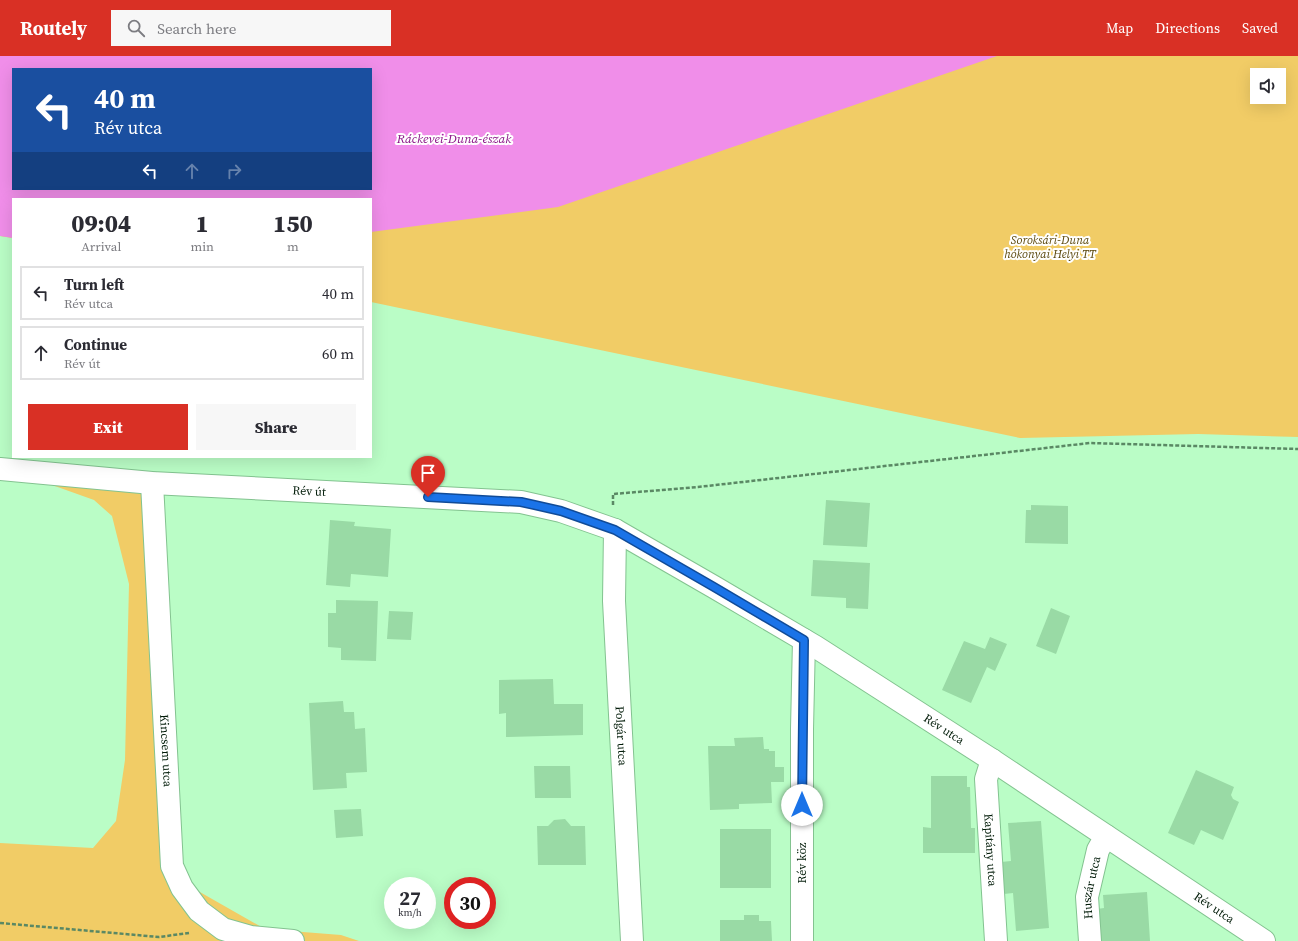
<!DOCTYPE html>
<meta charset="utf-8">
<style>
:root{--surface:#fff;--page:#f7f7f7;--text:#2b2b33;--muted:#7c7c81;--line:#e1e1e2;--accent:#d93025}
body{margin:0;font-family:"Source Serif 4",serif;background:var(--page);color:var(--text);height:100vh;display:flex;flex-direction:column;font-size:15px;white-space:nowrap}
*{box-sizing:border-box;margin:0}
p{font-size:13px;color:var(--muted)}
.icon{flex:none;width:22px;height:22px;fill:none;stroke:currentColor;stroke-width:2;stroke-linecap:round;stroke-linejoin:round}
.map{position:relative;flex:1;overflow:hidden}
.drawer{position:absolute;left:12px;top:142px;width:360px;height:260px;display:flex;flex-direction:column;background:var(--surface);border-radius:0px;box-shadow:0 4px 16px #0002}
.drawer>*{flex:none}
.hud{position:absolute;left:12px;top:12px;width:360px;height:122px;border-radius:0px;box-shadow:0 4px 16px #0002;background:#1a4fa0;color:#fff;overflow:hidden}
.buttons{position:absolute;left:1250px;top:12px;display:grid;gap:8px}
.buttons a{display:grid;place-items:center;width:36px;height:36px;border-radius:0px;background:var(--surface);box-shadow:0 4px 16px #0002;font-size:20px}
.speed{position:absolute;left:384px;top:821px;display:flex;gap:8px;font-size:20px;font-weight:700;text-align:center}
.speed>*{display:grid;place-content:center;width:52px;height:52px;border-radius:50%;background:var(--surface);box-shadow:0 4px 16px #0002;line-height:1}
.speed small{font-size:10px;font-weight:400}
.speed .limit{border:6px solid #d22;background:#fff;color:#111}
.pin{position:absolute;display:grid;place-items:center;width:34px;height:34px;color:#fff;margin:-41px -17px;border-radius:50% 50% 50% 0;rotate:-45deg;box-shadow:0 0 4px #0007}
.pin .icon{rotate:45deg}
.me{position:absolute;width:44px;margin:-22px;rotate:0deg;stroke-linejoin:round;filter:drop-shadow(0 0 3px #0008)}
.turn{display:flex;align-items:center;gap:14px;height:84px;padding:0 16px;font-size:18px}
.turn .icon{width:52px;height:52px;stroke-width:2.5}
.turn b{display:block;font-size:28px;line-height:34px}
.lanes{display:flex;align-items:center;height:38px;padding:0 16px;background:#0003;justify-content:center;gap:20px;direction:ltr}
.lanes .off{opacity:.35}
.eta{display:flex;justify-content:space-evenly;align-items:center;height:68px;text-align:center}
.eta b{font-size:24px;font-weight:800;line-height:28px}
.cta{display:flex;gap:8px;margin-top:auto;padding:8px 16px}
.cta a{flex:1;height:46px;border-radius:0px;background:var(--accent);color:#fff;font-size:16px;font-weight:800;line-height:46px;text-align:center}
.cta a+a{background:var(--page);color:var(--text)}
ul{padding:0;list-style:none}
li{display:flex;align-items:center;gap:12px;height:54px;margin:0 8px 6px;padding:0 8px;border:2px solid var(--line);border-radius:0px}
li div{flex:1}
li b{display:block;font-size:15px}
li em{font-style:normal}
header{display:flex;align-items:center;gap:24px;box-sizing:border-box;height:56px;padding:0 20px;background:var(--accent);color:#fff}
header strong{font-size:19px}
nav{display:flex;gap:22px;margin-inline-start:auto;font-size:14px}
.search{width:280px;height:36px;background:var(--page);display:flex;align-items:center;gap:10px;box-sizing:border-box;padding:0 14px;border-radius:0px;color:var(--muted);font-size:15px}
.map>svg:first-child{display:block}
.green{fill:#f1cc66;fill-rule:evenodd}
.water{fill:#f08ee9;fill-rule:evenodd}
.building{fill:#99daa5}
.lines{fill:none;stroke-linecap:round;stroke-linejoin:round}
.minor-casing{stroke:#83c390;stroke-width:24}
.tertiary-casing{stroke:#83c390;stroke-width:24}
.path{stroke:#5a8864;stroke-width:2.5;stroke-dasharray:4 2;stroke-linecap:butt}
.minor{stroke:#fff;stroke-width:22}
.tertiary{stroke:#fff;stroke-width:22}
.route-casing{stroke:#114b97;stroke-width:10}
.route{stroke:#1a73e8;stroke-width:7}
.labels{text-anchor:middle;dominant-baseline:central;stroke-width:4;stroke-linejoin:round;paint-order:stroke}
.park-label{font-size:12px;font-style:italic;fill:#5c490e;stroke:#fff}
.street-label{font-size:12px;fill:#021c09;stroke:#fff}
.water-label{font-size:13px;font-style:italic;fill:#8a1387;stroke:#fff}
</style>
<header>
<strong>Routely</strong>
<div class="search"><svg class="icon" aria-label="search" viewBox="0 0 24 24"><circle cx="10" cy="10" r="6"/><path d="M15 15l6 6"/></svg>Search here</div>
<nav><a>Map</a><a>Directions</a><a>Saved</a></nav>
</header>
<div class="map">
<svg width="1298" height="885" viewBox="0 0 1298 885">
<rect width="100%" height="100%" fill="#bafdc6"/>
<g class="green">
<path d="M0,0h1298v381l-100,-3 -178,4 -649,-136v-103h-358v39l-13,-2zM13,13h358v120h-358zM1257,19h22v22h-22z"/>
<polygon points="38,424 164,440 184,827 265,873 341,879 359,885 0,885 0,787 93,792 116,765 125,704 129,528 112,460 94,444"/>
</g>
<path class="water" d="M0,0h997l-439,151 -187,25v-33h-358v39l-13,-2zM13,13h358v120h-358z"/>
<g class="building">
<polygon points="826,444 870,447 867,491 823,489"/>
<polygon points="1031,449 1068,450 1068,488 1025,487 1026,454 1031,454"/>
<polygon points="330,464 355,466 354,470 391,473 388,521 351,518 350,531 326,529"/>
<polygon points="813,504 870,507 868,553 846,552 846,542 811,540"/>
<polygon points="336,544 378,545 376,605 341,604 341,592 328,591 328,557 336,557"/>
<polygon points="1051,552 1070,560 1056,598 1036,590"/>
<polygon points="389,555 413,556 411,584 387,583"/>
<polygon points="990,581 1007,588 995,615 987,611 971,647 942,634 964,585 985,593"/>
<polygon points="553,623 554,648 583,648 583,679 506,681 506,657 499,658 499,624"/>
<polygon points="343,645 344,656 354,656 355,673 365,672 367,716 346,717 347,732 313,734 309,647"/>
<polygon points="763,681 764,693 769,693 769,695 775,695 775,711 784,711 784,726 771,726 772,747 739,748 739,753 710,754 708,690 735,690 734,682"/>
<polygon points="534,710 570,710 571,742 535,742"/>
<polygon points="1196,714 1234,731 1231,739 1233,743 1239,746 1223,784 1201,774 1194,789 1168,777"/>
<polygon points="931,720 967,720 967,731 970,731 971,772 975,772 975,797 923,797 923,771 931,772"/>
<polygon points="361,753 363,780 336,782 334,754"/>
<polygon points="565,763 571,770 585,770 586,809 538,809 537,770 548,770 554,764"/>
<polygon points="1041,765 1049,872 1016,875 1013,837 1004,838 1001,806 1011,805 1008,767"/>
<rect x="720" y="773" width="51" height="59"/>
<polygon points="1147,836 1150,885 1099,885 1097,853 1104,852 1103,839"/>
<polygon points="744,859 759,859 759,865 771,865 772,885 720,885 720,864 744,864"/>
</g>
<g class="lines">
<defs>
<g id="minor">
<path id="s1" d="M152,427l20,383 10,22 17,23 24,18 28,8 42,4"/>
<path id="s2" d="M615,474l-1,71 18,340"/>
<path id="s3" d="M992,704l-6,19 10,162"/>
<polyline points="802,885 802,673 804,584"/>
<path id="s4" d="M1090,885l-3,-44 11,-47 8,-14"/>
</g>
<g id="tertiary">
<path id="s5" d="M0,413l152,14 369,19 40,9 54,19 99,57 102,60 176,113 272,181"/>
</g>
</defs>
<use href="#minor" class="minor-casing"/>
<use href="#tertiary" class="tertiary-casing"/>
<g class="path">
<polyline points="613,449 613,438 698,431 1090,387 1298,393"/>
<polyline points="0,867 159,881 189,877"/>
</g>
<use href="#minor" class="minor"/>
<use href="#tertiary" class="tertiary"/>
</g>
<g class="lines">
<defs>
<polyline id="route" points="428,441 521,446 561,455 615,474 714,531 804,584 802,749"/>
</defs>
<use href="#route" class="route-casing"/>
<use href="#route" class="route"/>
</g>
<g class="labels">
<g class="park-label">
<text x="1050" y="184">Soroksári-Duna<tspan x="1050" dy="14">hókonyai Helyi TT</tspan></text>
</g>
<g class="street-label">
<text stroke="none"><textPath href="#s5" startOffset="310">Rév út</textPath></text>
<text stroke="none"><textPath href="#s5" startOffset="1005">Rév utca</textPath></text>
<text stroke="none"><textPath href="#s2" startOffset="206">Polgár utca</textPath></text>
<text stroke="none"><textPath href="#s1" startOffset="268">Kincsem utca</textPath></text>
<text stroke="none"><textPath href="#s3" startOffset="91">Kapitány utca</textPath></text>
<text transform="translate(802 807) rotate(-90)">Rév köz</text>
<text stroke="none"><textPath href="#s4" startOffset="54">Huszár utca</textPath></text>
<text stroke="none"><textPath href="#s5" startOffset="1329">Rév utca</textPath></text>
</g>
<g class="water-label">
<text x="454" y="82">Ráckevei-Duna-észak</text>
</g>
</g>
</svg>
<div class="buttons">
<a><svg class="icon" aria-label="sound" viewBox="0 0 24 24"><path d="M4 9h4l5-4v14l-5-4H4zM17 9q2 3 0 6"/></svg></a>
</div>
<div class="speed"><div>27<small>km/h</small></div><div class="limit">30</div></div>
<div class="pin" style="left:428px;top:441px;background:#d93025"><svg class="icon" aria-label="arrive" viewBox="0 0 24 24"><path d="M6 21V4h12l-3 4 3 4H6"/></svg></div>
<svg class="me" style="left:802px;top:749px" viewBox="-20 -20 40 40"><circle r="19" fill="#fff"/><path d="M0-13L10 11 0 6-10 11z" fill="#1a73e8"/></svg>
<div class="hud">
<div class="turn"><svg class="icon" aria-label="left" viewBox="0 0 24 24"><path d="M17 20v-9H6M10 6l-5 5 5 5"/></svg><div><b>40 m</b>Rév utca</div></div>
<div class="lanes"><svg class="icon" aria-label="left" viewBox="0 0 24 24"><path d="M17 20v-9H6M10 6l-5 5 5 5"/></svg><svg class="icon off" aria-label="ahead" viewBox="0 0 24 24"><path d="M12 20V5M6 11l6-6 6 6"/></svg><svg class="icon off" aria-label="right" viewBox="0 0 24 24"><path d="M7 20v-9h11M14 6l5 5-5 5"/></svg></div>
</div>
<section class="drawer">
<div class="eta">
<div><b>09:04</b><p>Arrival</p></div>
<div><b>1</b><p>min</p></div>
<div><b>150</b><p>m</p></div>
</div>
<ul>
<li><svg class="icon" aria-label="left" viewBox="0 0 24 24"><path d="M17 20v-9H6M10 6l-5 5 5 5"/></svg><div><b>Turn left</b><p>Rév utca</p></div><em>40 m</em></li>
<li><svg class="icon" aria-label="ahead" viewBox="0 0 24 24"><path d="M12 20V5M6 11l6-6 6 6"/></svg><div><b>Continue</b><p>Rév út</p></div><em>60 m</em></li>
</ul>
<div class="cta"><a>Exit</a><a>Share</a></div>
</section>
</div>
